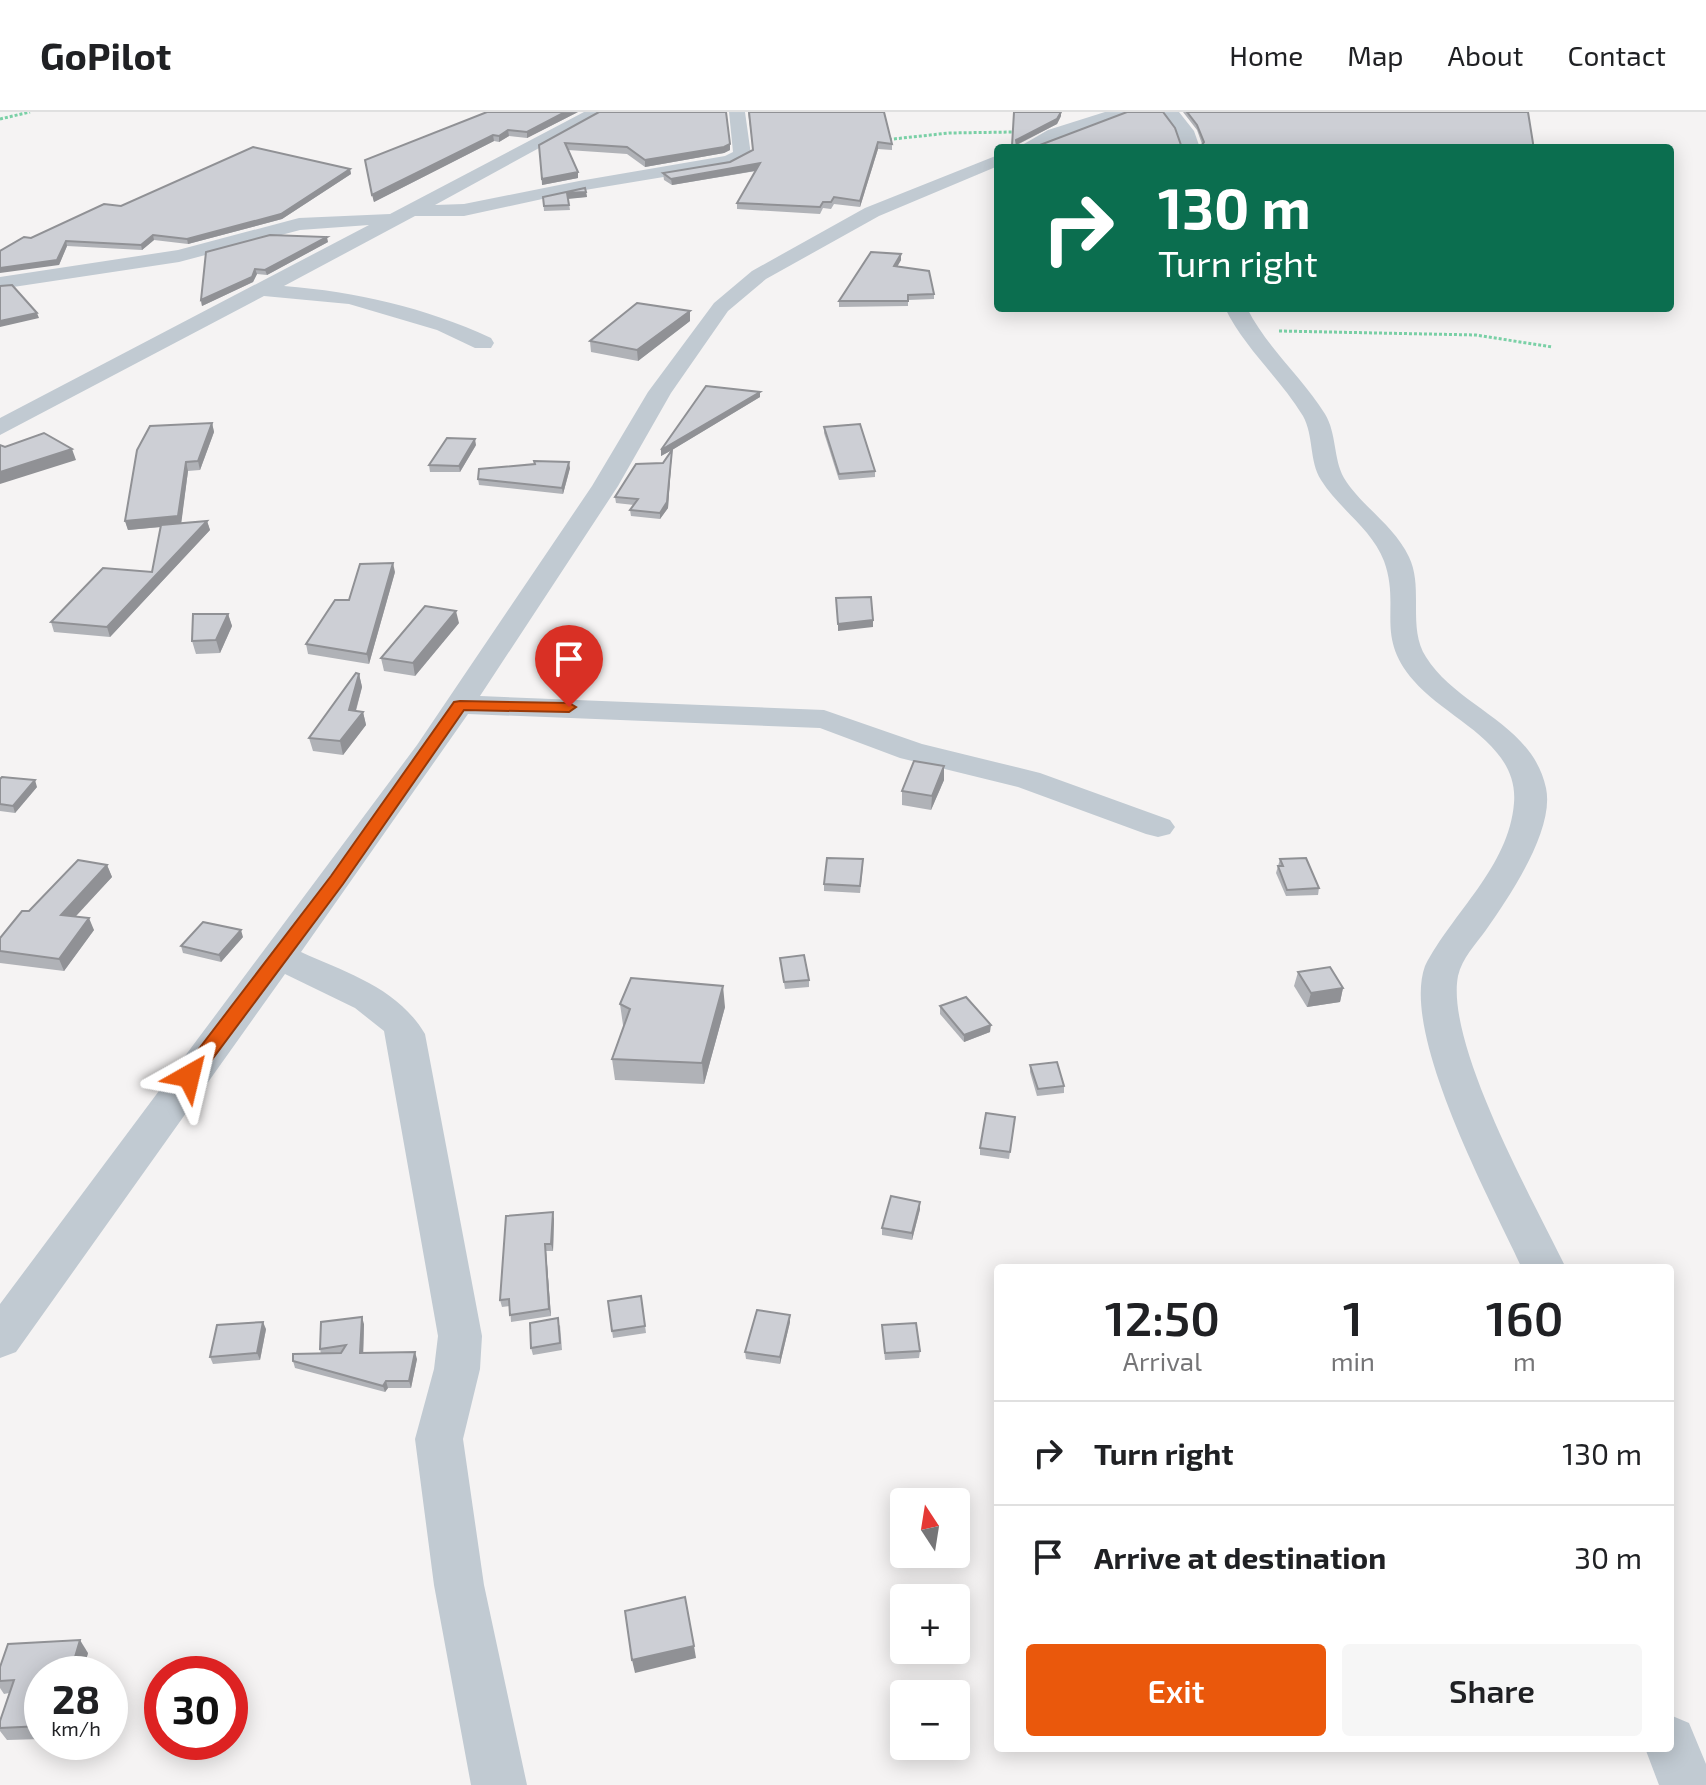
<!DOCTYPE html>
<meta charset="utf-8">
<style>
:root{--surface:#fff;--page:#f6f6f6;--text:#202124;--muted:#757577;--line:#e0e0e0;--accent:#ea580c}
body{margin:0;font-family:"Exo 2",sans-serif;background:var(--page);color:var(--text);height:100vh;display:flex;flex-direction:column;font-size:30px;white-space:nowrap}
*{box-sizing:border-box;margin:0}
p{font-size:26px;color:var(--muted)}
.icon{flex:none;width:44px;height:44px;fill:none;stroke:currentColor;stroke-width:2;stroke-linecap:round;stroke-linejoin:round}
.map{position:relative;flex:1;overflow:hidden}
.details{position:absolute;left:994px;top:1152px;width:680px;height:488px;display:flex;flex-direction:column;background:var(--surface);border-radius:8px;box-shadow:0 4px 20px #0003}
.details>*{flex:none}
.top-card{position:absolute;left:994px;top:32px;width:680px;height:168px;border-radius:8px;box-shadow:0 4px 20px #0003;background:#0b6e4f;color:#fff;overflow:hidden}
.needle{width:52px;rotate:348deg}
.tools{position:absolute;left:890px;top:1376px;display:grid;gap:16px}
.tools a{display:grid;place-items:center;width:80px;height:80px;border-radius:8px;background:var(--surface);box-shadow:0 4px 20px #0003;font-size:40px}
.speed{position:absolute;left:24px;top:1544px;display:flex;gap:16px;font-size:40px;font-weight:700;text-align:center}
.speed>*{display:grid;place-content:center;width:104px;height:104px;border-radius:50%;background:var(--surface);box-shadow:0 4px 20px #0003;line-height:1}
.speed small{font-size:20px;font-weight:400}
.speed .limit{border:12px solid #d22;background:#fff;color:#111}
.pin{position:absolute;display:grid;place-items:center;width:68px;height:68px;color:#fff;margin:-82px -34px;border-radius:50% 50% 50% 0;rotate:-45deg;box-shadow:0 0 8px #0007}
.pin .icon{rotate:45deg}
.me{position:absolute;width:88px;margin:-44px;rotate:37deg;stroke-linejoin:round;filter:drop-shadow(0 0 6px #0008)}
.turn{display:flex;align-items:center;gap:28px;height:168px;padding:0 32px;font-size:36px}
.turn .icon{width:104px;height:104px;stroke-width:2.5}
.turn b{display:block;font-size:56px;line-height:68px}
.eta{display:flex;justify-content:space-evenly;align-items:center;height:136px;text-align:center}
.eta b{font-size:48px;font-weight:600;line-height:56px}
.cta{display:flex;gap:16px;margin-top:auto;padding:16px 32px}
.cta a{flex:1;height:92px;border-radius:8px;background:var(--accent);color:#fff;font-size:32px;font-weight:600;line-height:92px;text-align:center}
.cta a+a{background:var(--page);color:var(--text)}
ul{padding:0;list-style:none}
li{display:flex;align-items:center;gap:24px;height:104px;padding:0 32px;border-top:2px solid var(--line)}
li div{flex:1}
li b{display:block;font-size:30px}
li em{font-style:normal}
header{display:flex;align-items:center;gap:48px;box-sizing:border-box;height:112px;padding:0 40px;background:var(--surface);border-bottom:2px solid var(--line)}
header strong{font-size:38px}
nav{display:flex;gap:44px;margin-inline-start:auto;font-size:28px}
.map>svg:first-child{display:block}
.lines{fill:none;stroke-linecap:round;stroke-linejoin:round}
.path{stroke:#7ad0a6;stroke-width:3;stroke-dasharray:3 2;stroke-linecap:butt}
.minor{fill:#c1cad2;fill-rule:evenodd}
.wall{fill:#b0b2b7}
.shaded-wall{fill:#909195}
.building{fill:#cdcfd5;stroke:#909195;stroke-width:2}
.route{fill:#ea580c;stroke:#983908;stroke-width:2}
</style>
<header>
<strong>GoPilot</strong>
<nav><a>Home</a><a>Map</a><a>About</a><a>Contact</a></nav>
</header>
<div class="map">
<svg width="1706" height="1673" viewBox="0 0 1706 1673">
<rect width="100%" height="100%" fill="#f5f3f3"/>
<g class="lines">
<g class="path">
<polyline points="0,7 30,0"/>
<polyline points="884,28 949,21 1013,20"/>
<polyline points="1279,219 1476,223 1552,235"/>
</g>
<g class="minor">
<path d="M584,0h21l-170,93 29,-1 115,-23 146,-25 8,-4 -4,-40h16l6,43 -21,11 -151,25 -115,25h-49l-131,70c73,6 140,21 207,52l3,5 -3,5h-16l-38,-18 -88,-26 -85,-8 -264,139v-17l369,-193 -69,5 -121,32 -179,27v-12l178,-27 121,-32 91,-4z"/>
<polygon points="1105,0 1130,0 1039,36 1017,36 1048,18"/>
<polygon points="1162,0 1179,0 1194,19 1200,36 1182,36 1177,20"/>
<path d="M998,43v11l-119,50 -113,63 -38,32 -57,82 -53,93 -138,210 344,14 98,34 118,29 130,47 5,7 -5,7 -12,3 -12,-3 -128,-47 -118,-29 -80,-30 -352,-14 -167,238c46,21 97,36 124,82l57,302 -2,33 -17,70 21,146 43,200h-56l-37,-200 -19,-146 19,-70 4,-33 -54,-305 -29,-23 -70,-34 -269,378 -16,6v-54l417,-559 175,-259 56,-94 66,-89 38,-32 113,-63z"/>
<path d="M1225,196h22c20,40 55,69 78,106 12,20 8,44 19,64 18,29 50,47 65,79 15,31 -2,70 17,100 32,51 106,66 120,131 9,42 -37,109 -60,142 -10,14 -24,28 -28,46 -13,68 77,228 108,292h-44c-30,-65 -122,-234 -97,-302 27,-53 84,-99 89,-163 5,-60 -68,-84 -100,-122 -40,-46 -13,-73 -30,-120 -12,-32 -45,-52 -63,-81 -12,-19 -7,-44 -18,-64 -23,-38 -58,-67 -78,-108z"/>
<polygon points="1670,1603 1689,1611 1706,1652 1706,1673 1659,1673 1645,1636 1670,1636"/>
</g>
</g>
<g class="wall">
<polygon points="578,0 527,26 509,24 499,30 494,29 374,90 365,48"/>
<polygon points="599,0 730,38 724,41 645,55 627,42 568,38 578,60 578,66 542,73 539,33"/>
<polygon points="748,0 892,32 892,38 878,37 860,95 834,92 831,97 823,96 820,102 737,97 737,91 756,59 672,73 664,68 663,61 730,50 753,38"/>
<polygon points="1183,0 1528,0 1533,36 1012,34 1061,4 1057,12 1017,33 1017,34 1201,34 1202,32 1197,18"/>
<polygon points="350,57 351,62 282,107 188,132 154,128 142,138 67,134 59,153 31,126 121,94"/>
<polygon points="586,80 587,85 568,86 570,98 544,99 543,85"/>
<polygon points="328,130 267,163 257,162 253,170 202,194 201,188 206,140"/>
<polygon points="901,142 901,148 897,155 934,182 934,187 908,188 908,194 839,195 839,189"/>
<polygon points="690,209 638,249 591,240 590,229"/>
<polygon points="706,274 760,280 760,285 672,338 668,396 660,407 631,404 630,398 634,393 616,391 615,385 636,352 663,351 672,338 661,344 661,338"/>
<polygon points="212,311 214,320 200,358 188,359 181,411 207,409 210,418 110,525 54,520 51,510 152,460 161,415 128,418 125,409"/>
<polygon points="824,315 875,359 875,365 839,368 824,321"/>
<polygon points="476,333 460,360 430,360 429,353"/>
<polygon points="535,352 570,356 563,382 479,373 478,367"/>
<polygon points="395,460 369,552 308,542 306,532"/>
<polygon points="228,502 232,514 220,541 196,542 192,529"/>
<polygon points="459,511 415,564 384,559 381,546"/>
<polygon points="359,562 362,575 356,599 363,600 366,613 343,643 313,639 309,626"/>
<polygon points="944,654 944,668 931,698 902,693 902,679"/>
<polygon points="0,667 37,675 15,701 0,699"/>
<polygon points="1280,747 1319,776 1318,783 1286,784 1276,761"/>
<polygon points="107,753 112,765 75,804 94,818 64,859 0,851 0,826 29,799"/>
<polygon points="863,754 860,781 824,779 824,772"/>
<polygon points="243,825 221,850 183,841 181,834"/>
<polygon points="780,846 809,868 809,875 785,877"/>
<polygon points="1298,860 1343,876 1340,890 1307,895 1294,874"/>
<polygon points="620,892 725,895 704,972 615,968 612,947 624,914 623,913"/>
<polygon points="940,894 990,920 964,930 940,902"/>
<polygon points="1030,953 1064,974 1064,981 1037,984 1030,960"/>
<polygon points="1015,1005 1009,1047 980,1043 980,1036"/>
<polygon points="920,1090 920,1097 912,1128 882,1123 882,1116"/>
<polygon points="554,1107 553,1139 546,1139 551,1204 511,1210 510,1194 502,1195 500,1188"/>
<polygon points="641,1184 646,1221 613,1226 608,1189"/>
<polygon points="790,1203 790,1210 780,1252 746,1247 745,1240"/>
<polygon points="364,1212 363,1241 417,1247 411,1276 388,1276 385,1280 295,1256 293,1249 321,1242 320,1237"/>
<polygon points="560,1213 562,1238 533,1243 531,1236"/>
<polygon points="882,1213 920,1239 919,1246 885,1248"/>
<polygon points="266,1217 260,1248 213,1252 210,1245"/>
<polygon points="88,1541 82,1562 42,1562 42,1627 7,1628 0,1619 0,1609 9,1581 4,1582 0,1576 0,1555"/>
</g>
<g class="shaded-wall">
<polygon points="565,0 578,0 527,26 527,20"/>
<polygon points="1061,0 1061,4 1057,12 1016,33 1016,28"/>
<polygon points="508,18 509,24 499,30 499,24"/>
<polygon points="493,23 494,29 374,90 372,83"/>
<polygon points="878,30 878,37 860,95 860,89"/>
<polygon points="730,32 730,38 724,41 645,55 645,48"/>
<polygon points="760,51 760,58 672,73 671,67"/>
<polygon points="350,57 351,62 282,107 188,132 187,127"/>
<polygon points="578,60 578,66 542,73 542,67"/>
<polygon points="586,80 587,85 568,87 567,81"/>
<polygon points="153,123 154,128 142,138 141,133"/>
<polygon points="327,125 328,130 267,163 265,158"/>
<polygon points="66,129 67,134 59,153 0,161 0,156"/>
<polygon points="901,142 901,148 894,160 894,154"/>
<polygon points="255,157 257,162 253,170 202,194 201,188"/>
<polygon points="690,199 690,209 638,249 637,238"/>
<polygon points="37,201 39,206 0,215 0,209"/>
<polygon points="760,280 760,285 672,338 668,396 660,407 660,401 672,338 661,344 661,338"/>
<polygon points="212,311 214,320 200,358 198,349"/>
<polygon points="475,327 476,333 460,360 459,354"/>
<polygon points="72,337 76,348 0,372 0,360"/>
<polygon points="186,350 188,359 181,413 128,418 125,409"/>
<polygon points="569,350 570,356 563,382 562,376"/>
<polygon points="207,409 210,418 110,525 107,515"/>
<polygon points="393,451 395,460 369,552 367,542"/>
<polygon points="456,499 459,511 415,564 413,551"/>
<polygon points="228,502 232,514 220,541 216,528"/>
<polygon points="873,508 873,515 838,519 838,512"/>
<polygon points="359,562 362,575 352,612 349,598"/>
<polygon points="363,600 366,613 343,643 340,629"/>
<polygon points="944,654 944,668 931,698 932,684"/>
<polygon points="35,668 37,675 15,701 13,694"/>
<polygon points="107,753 112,765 66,815 61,803"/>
<polygon points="89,806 94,818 64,859 59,847"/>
<polygon points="241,818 243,825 221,850 219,843"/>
<polygon points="723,874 725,895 704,972 702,951"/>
<polygon points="1343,876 1340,890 1307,895 1311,881"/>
<polygon points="991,913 990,920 964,930 964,923"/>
<polygon points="920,1090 920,1097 912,1128 912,1121"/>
<polygon points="553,1100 554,1107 553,1139 551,1132"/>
<polygon points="545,1132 546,1139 551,1204 549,1197"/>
<polygon points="790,1203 790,1210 780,1252 780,1245"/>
<polygon points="362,1205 364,1212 363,1248 360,1241"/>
<polygon points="263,1210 266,1217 260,1248 257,1241"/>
<polygon points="415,1240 417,1247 411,1276 409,1269"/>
<polygon points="386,1269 388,1276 385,1280 383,1274"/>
<polygon points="80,1528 88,1541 82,1562 70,1562"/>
<polygon points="694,1534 696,1546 635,1561 632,1548"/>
</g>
<g class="building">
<polygon points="487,0 565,0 527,20 508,18 499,24 493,23 372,83 365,48"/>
<polygon points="599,0 726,0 730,32 724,35 645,48 627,35 565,31 578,60 542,67 539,33"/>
<polygon points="749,0 884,0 892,32 878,30 860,89 834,85 831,90 823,90 820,95 737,91 760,51 671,67 663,61 730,50 753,38"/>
<polygon points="1014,0 1061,0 1057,7 1016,28 1017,34 1040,33 1127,0 1163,0 1175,16 1181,33 1201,34 1204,30 1197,13 1187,0 1528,0 1533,31 1533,36 1006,36 1012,34"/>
<polygon points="253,35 350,57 281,102 187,127 153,123 141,133 66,129 57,148 0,156 0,139 24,125 31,126 104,92 121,94"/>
<polygon points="585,76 586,80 567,81 569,93 544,94 543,85"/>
<polygon points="270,123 327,125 265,158 255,157 252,165 201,188 206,140"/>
<polygon points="871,140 901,142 894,154 929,159 934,182 908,183 908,189 839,189"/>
<polygon points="12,173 37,201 0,209 0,174"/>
<polygon points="637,191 690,199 637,238 590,229"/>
<polygon points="706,274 760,280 661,338"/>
<polygon points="212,311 198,349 186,350 178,404 125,409 137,338 150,314"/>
<polygon points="860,312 875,359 839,362 824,315"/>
<polygon points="44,321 72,337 0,360 0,333 5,335"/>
<polygon points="447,326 475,327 459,354 429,353"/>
<polygon points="672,338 667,390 660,401 630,398 638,387 615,385 636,352 663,351"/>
<polygon points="534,349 569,350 562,376 478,367 479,357 535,352"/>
<polygon points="207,409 107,515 51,510 103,456 152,460 161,413"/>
<polygon points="393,451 367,542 306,532 335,488 349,488 360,452"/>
<polygon points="871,485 873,508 838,512 836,486"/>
<polygon points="425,494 456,499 413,551 381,546"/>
<polygon points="193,502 228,502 216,528 192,529"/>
<polygon points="356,561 359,562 349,598 363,600 340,629 309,626"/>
<polygon points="914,649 944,654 932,684 902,679"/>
<polygon points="2,665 35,668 13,694 0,692 0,667"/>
<polygon points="827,746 863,747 860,774 824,772"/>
<polygon points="1306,746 1319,776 1287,778 1278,754 1283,754 1280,747"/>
<polygon points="78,748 107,753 61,803 89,806 59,847 0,839 0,826 22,799 29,799"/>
<polygon points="203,810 241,818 219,843 181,834"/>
<polygon points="804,843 809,868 784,870 780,846"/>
<polygon points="1330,855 1343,876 1311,881 1298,860"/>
<polygon points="631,866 723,874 702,951 612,947 630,897 620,892"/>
<polygon points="966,885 991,913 964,923 940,894"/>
<polygon points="1057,950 1064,974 1038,977 1030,953"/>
<polygon points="986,1001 1015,1005 1010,1040 980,1036"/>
<polygon points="891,1084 920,1090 912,1121 882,1116"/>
<polygon points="553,1100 551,1132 545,1132 549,1197 510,1203 509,1187 500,1188 506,1104"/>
<polygon points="641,1184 645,1214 612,1219 608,1189"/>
<polygon points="757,1198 790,1203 780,1245 745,1240"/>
<polygon points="362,1205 360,1241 415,1240 409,1269 386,1269 383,1274 293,1249 293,1242 341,1241 346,1233 320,1237 321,1210"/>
<polygon points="558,1206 560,1231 531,1236 530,1211"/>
<polygon points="263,1210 257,1241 210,1245 217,1213"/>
<polygon points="916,1211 920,1239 885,1241 882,1213"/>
<polygon points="685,1485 694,1534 632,1548 625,1499"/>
<polygon points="80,1528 70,1562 42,1562 42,1614 0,1616 0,1609 14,1568 0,1569 0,1555 8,1532"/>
</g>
<polygon class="route" points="460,589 569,591 576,595 569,600 464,598 343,772 196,969 182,969 179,964 182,959 331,764 454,590"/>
</svg>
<div class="tools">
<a><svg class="needle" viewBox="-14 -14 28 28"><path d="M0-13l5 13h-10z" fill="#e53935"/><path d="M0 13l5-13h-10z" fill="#757577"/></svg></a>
<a>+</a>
<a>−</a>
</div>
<div class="speed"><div>28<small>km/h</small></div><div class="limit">30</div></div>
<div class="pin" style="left:569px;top:595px;background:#d93025"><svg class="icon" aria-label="arrive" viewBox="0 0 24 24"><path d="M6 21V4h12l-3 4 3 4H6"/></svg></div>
<svg class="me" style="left:189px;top:964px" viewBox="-20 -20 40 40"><path d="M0-17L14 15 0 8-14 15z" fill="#ea580c" stroke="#fff" stroke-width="4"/></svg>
<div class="top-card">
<div class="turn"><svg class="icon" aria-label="right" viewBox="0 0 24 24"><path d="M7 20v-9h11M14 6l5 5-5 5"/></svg><div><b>130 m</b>Turn right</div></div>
</div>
<section class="details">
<div class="eta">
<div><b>12:50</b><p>Arrival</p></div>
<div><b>1</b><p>min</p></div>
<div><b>160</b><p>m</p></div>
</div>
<ul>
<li><svg class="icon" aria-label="right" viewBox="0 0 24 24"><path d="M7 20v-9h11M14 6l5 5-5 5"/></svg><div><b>Turn right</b></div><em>130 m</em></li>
<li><svg class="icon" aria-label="arrive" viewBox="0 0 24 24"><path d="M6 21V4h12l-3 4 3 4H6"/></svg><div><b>Arrive at destination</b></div><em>30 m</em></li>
</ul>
<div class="cta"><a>Exit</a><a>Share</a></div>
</section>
</div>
